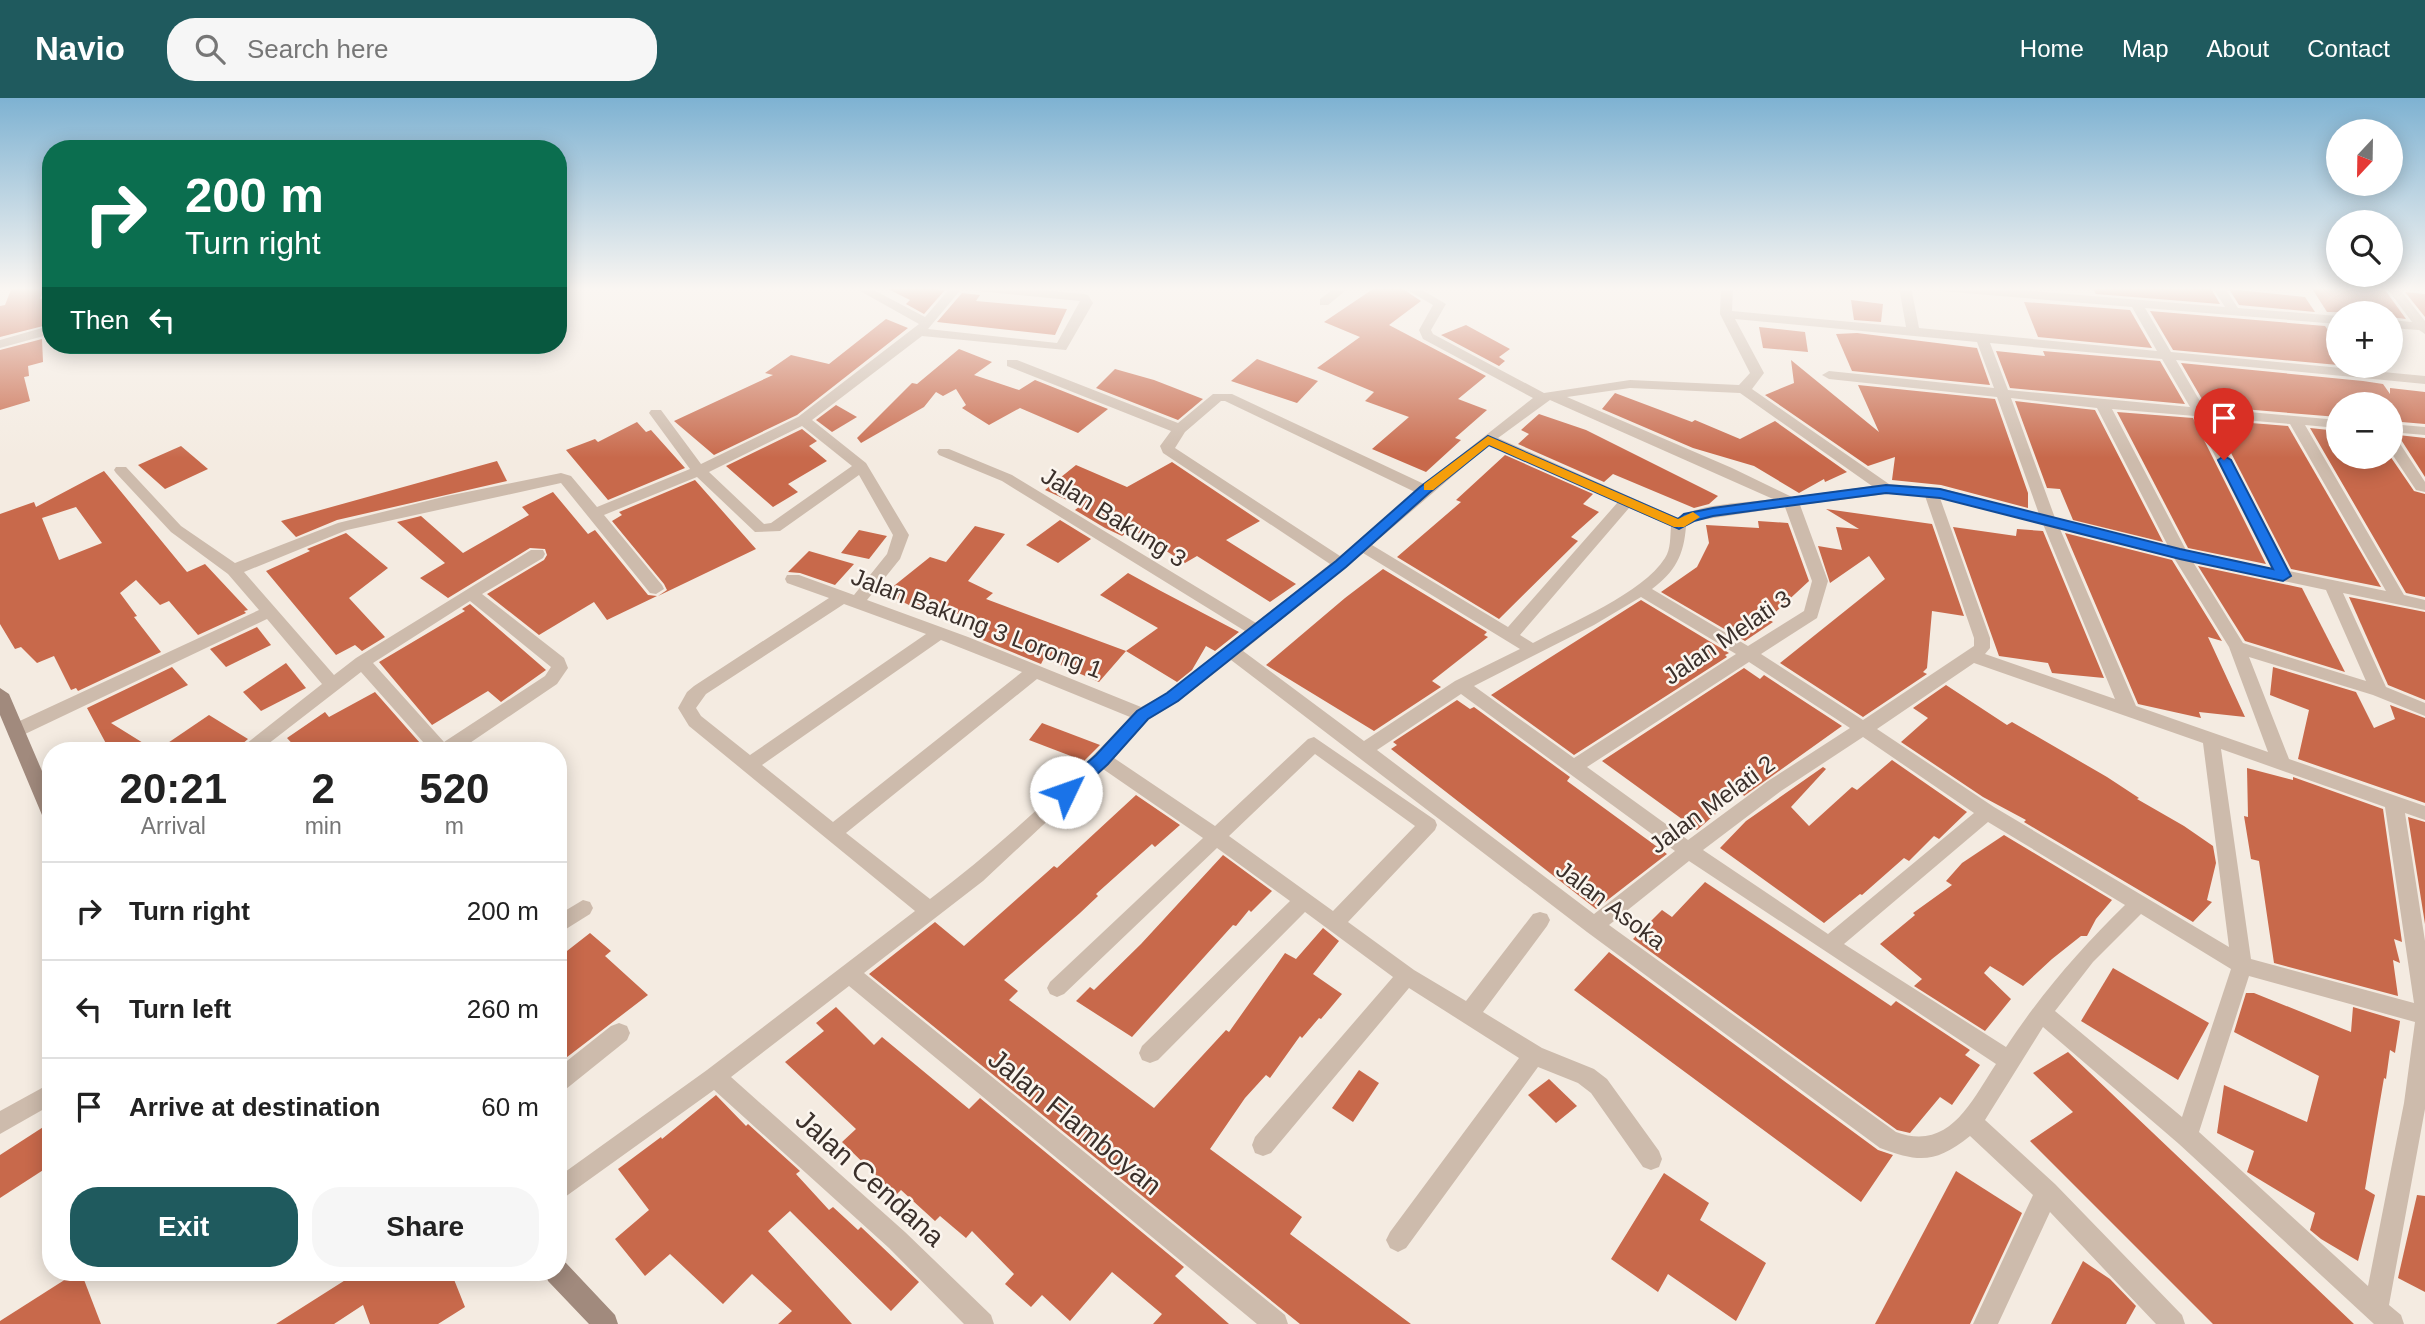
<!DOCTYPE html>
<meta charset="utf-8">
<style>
:root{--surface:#fff;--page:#f6f6f6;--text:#222;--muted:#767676;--line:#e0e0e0;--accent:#1f5a5e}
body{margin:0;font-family:Arial,sans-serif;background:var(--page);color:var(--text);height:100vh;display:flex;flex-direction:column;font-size:26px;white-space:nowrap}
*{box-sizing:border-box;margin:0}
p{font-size:23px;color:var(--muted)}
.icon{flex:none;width:38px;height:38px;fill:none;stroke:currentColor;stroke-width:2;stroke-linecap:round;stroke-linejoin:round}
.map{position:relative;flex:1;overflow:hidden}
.side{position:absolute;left:42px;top:644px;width:525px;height:539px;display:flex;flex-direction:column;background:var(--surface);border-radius:28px;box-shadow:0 4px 18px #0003}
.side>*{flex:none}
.guide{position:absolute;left:42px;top:42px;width:525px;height:214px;border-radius:28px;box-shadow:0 4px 18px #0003;background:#0b6e4f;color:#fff;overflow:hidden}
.needle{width:46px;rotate:202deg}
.tools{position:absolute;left:2326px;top:21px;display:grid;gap:14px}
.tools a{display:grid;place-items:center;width:77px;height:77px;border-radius:50%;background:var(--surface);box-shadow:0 4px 18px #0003;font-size:35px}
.pin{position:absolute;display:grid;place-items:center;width:60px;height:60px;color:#fff;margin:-72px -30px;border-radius:50% 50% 50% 0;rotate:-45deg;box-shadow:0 0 7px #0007}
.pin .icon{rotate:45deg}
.me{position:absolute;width:77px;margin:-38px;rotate:48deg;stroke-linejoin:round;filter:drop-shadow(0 0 5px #0008)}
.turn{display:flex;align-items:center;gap:24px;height:147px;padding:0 28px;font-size:32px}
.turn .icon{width:91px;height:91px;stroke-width:2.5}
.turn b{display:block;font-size:49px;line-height:60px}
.then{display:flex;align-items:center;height:66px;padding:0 28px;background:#0003;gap:14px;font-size:26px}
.eta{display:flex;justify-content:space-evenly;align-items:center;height:119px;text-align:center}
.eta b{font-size:42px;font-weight:700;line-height:49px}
.primary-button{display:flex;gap:14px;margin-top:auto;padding:14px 28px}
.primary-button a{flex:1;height:80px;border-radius:28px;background:var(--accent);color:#fff;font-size:28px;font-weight:700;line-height:80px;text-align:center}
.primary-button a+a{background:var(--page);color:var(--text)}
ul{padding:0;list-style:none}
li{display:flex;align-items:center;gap:21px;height:98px;padding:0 28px;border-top:2px solid var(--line)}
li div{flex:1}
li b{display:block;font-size:26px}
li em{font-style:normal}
header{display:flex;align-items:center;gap:42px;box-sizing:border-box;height:98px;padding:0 35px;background:var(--accent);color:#fff}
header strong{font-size:33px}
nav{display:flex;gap:38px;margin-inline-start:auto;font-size:24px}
.search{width:490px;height:63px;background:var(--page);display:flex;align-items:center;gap:18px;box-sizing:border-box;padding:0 24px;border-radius:28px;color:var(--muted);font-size:26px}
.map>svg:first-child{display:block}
.building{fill:#c8694b;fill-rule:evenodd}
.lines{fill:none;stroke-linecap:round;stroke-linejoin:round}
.street{fill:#cdbbac;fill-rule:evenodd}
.secondary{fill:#a18a7d;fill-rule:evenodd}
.route{fill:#1a73e8;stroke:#114b97;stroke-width:2}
.slow{fill:#f59e0b}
.labels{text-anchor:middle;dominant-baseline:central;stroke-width:5;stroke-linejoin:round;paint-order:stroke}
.street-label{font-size:24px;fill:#3b302b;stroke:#fbf5ee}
.near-street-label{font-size:28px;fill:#3b302b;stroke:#fbf5ee}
</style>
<header>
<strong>Navio</strong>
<div class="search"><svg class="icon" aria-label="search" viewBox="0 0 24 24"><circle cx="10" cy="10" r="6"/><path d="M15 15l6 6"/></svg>Search here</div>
<nav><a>Home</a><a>Map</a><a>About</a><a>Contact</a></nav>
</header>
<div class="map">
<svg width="2425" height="1226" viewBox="0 0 2425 1226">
<rect width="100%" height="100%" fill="#f4ebe1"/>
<g class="building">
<polygon points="12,189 44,189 40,201 51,198 51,226 0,239 0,208 5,207"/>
<polygon points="884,189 916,189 945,192 924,216 906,206 910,202"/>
<polygon points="1376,189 1400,189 1421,203 1389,227 1486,278 1458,301 1487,312 1455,340 1461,342 1426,374 1372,351 1409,319 1365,303 1374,294 1317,270 1360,239 1324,224"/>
<polygon points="2092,189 2210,189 2220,206 2096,196"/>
<polygon points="2311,189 2385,192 2406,221 2390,219 2390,215 2327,214"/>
<polygon points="2229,191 2305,199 2315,214 2239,207"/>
<polygon points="2405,194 2425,196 2425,219"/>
<polygon points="962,195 980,197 976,203 1067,211 1055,237 937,224"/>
<polygon points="1851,202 1883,206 1881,224 1854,222"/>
<polygon points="2024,204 2130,212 2152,250 2038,239"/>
<polygon points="2150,213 2325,228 2338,246 2338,267 2173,252"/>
<polygon points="886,221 908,230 797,317 714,357 674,323 773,277 765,275 791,257 829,266"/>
<polygon points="1466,227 1510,251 1499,259 1505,263 1499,268 1441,237"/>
<polygon points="1759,229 1805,234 1808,254 1763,250"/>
<polygon points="1857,235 1977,250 1990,287 1852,273 1836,236"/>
<polygon points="42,241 43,264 28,268 29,278 24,279 30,303 0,312 0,252"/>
<polygon points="959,251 992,264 974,277 1019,292 1035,282 1108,311 1078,335 1020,310 989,327 962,310 966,307 956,291 943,298 936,294 924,309 861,345 857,340 912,285 917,286"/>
<polygon points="1996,253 2045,258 2043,253 2160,263 2185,306 2010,290"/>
<polygon points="1257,261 1318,283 1297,305 1231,283"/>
<polygon points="1791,262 1879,334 1858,287 1995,301 2028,395 2028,410 1941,387 1892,382 1895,359 1868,368 1765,297 1794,285"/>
<polygon points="2181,265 2363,283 2383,286 2390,296 2390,290 2425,294 2425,326 2390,323 2390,306 2338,306 2338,319 2206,308"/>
<polygon points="1115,271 1154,282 1203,301 1178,322 1096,290"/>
<polygon points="1615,295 1692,324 1695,322 1740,341 1775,323 1847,374 1825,384 1824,381 1799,395 1754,368 1693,350 1602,311"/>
<polygon points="2015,303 2095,312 2163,444 2073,422 2060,391 2047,390"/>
<polygon points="836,307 857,319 832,334 816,322"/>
<polygon points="2117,314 2193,320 2266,466 2188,450"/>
<polygon points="1539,316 1586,332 1718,398 1709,406 1694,410 1613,376 1604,384 1518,346 1529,336 1521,332"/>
<polygon points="2214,322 2288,328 2381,489 2291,471"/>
<polygon points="637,324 646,334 651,332 685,370 608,402 566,352 595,341 598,344"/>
<polygon points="2310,330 2338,333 2338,359 2390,358 2414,393 2425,396 2425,499 2406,495"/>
<polygon points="802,331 817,343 809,348 827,363 788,386 798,394 773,409 726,368"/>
<polygon points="2398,337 2425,340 2425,379"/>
<polygon points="181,348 208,371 165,391 138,367"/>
<polygon points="1505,357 1593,396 1583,406 1599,414 1571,439 1578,443 1499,521 1397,459 1461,404 1456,402"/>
<polygon points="497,363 507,383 337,422 296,439 281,423"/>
<polygon points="1172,364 1260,423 1226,442 1296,486 1270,504 1197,458 1185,465 1132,431 1122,438 1105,430 1075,412 1080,408 1045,392 1076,367 1127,389"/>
<path d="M104,373l83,101 18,-8 43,46 -4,1 2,2 -48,22 -29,-34 -9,4 -24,-25 -16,13 17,23 -3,1 27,35 -83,39 -2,-3 -5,2 -17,-34 -17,7 -16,-16 -6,2 -15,-25v-110l34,-12 2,5zM76,409l26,36 -43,17 -17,-42z"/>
<polygon points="695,382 756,451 658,498 667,492 664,486 612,423 622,417 619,414"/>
<polygon points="553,394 588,436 595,432 648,497 657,498 607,522 594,504 539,537 487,496 544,462 547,457 545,451 530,450 448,500 420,480 445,465 397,424 421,418 463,455 529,417 522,409"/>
<polygon points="1826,411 1932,426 1964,518 1932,513 1927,570 1923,574 1927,576 1863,619 1780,565 1885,481 1869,458 1830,485 1818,448 1842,452 1836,429 1859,431"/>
<polygon points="1060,422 1091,441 1058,465 1026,447"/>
<polygon points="1758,423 1788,425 1809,483 1768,521 1773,524 1745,543 1661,494 1697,469 1709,445 1706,427 1759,430"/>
<polygon points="975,428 1005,436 968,483 993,495 986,501 1126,553 1099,584 1044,560 1041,566 980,541 990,532 932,503 921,513 885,495 930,459 946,464"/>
<polygon points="1953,429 2016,438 2017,431 2043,433 2104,580 2052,575 2048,565 1999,558"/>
<polygon points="859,432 887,438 869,461 841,455"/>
<polygon points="346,435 388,470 349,500 385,539 362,553 355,547 336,557 266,473 310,453 307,451"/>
<polygon points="2065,435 2172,462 2222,543 2208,539 2245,619 2199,614 2201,620 2138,606"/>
<polygon points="809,453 854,466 835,487 800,475 788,474"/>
<polygon points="2198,468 2302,490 2345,574 2245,543"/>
<polygon points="1383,471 1487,534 1484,537 1488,539 1432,583 1441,589 1374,633 1266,567 1345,500"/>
<polygon points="1128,475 1159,492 1239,534 1215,553 1206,548 1192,572 1177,584 1126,553 1158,530 1100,497"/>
<polygon points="2349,499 2425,514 2425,602 2388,587"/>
<polygon points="1641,502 1729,555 1725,557 1727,559 1574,657 1491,597"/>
<polygon points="470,506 546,572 501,604 488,593 432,627 379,564 465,513 462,511"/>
<polygon points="257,529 271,547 226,569 210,551"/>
<polygon points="286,565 306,590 261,613 243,594"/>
<polygon points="172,569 188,587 111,625 156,653 110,653 87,610"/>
<polygon points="2273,569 2356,594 2374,630 2395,621 2390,607 2425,620 2425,705 2298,661 2309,612 2270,597"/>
<polygon points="1744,570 1760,581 1764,577 1842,628 1744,698 1741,694 1697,732 1602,663"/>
<polygon points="1946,587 2007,627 2012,624 2107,679 2139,700 2137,701 2184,728 2213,748 2216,765 2207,802 2212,804 2193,824 2024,724 2026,722 1983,699 1901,644 1928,620 1913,610"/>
<polygon points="375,594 420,645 406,653 299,653 287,640 325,614 329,619"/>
<polygon points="1457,602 1470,611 1474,609 1570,679 1567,683 1667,756 1596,811 1391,651 1397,647 1393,644"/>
<polygon points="209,617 248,641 234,653 156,653"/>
<polygon points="1042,625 1100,647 1084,663 1029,642"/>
<polygon points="1892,662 1967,714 1939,741 1934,738 1909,763 1904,760 1862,797 1860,796 1824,825 1720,750 1746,723 1823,669 1826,671 1791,709 1809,728 1852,689 1857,692"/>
<polygon points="2247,670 2293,682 2293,679 2383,711 2402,844 2394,841 2400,865 2393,862 2398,898 2274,865 2259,763 2251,761 2244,718 2248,719"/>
<polygon points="1136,697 1180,727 1155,749 1152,746 1096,796 1098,798 1080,815 1004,882 1018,893 1009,902 1154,1010 1226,932 1229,934 1285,855 1296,861 1323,830 1339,843 1313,876 1342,896 1321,921 1319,920 1302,940 1300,938 1270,980 1266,977 1245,1000 1210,1051 1302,1119 1290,1136 1411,1226 1300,1226 869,876 935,824 964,848 1054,768 1057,770"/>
<polygon points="2408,719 2425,724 2425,826"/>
<polygon points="2004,737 2112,802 2096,821 2087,838 2081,838 2052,861 2023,888 1990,868 1984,875 2011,901 1985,933 1914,888 1922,881 1880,846 1915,817 1913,815 1952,787 1946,783 1962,765"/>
<polygon points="1223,757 1272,793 1251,814 1249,812 1236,828 1233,827 1132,939 1076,903 1090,889 1094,892 1141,846"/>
<polygon points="1705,784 1891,908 1896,903 1970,952 1965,957 1980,967 1952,1007 1940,999 1910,1035 1897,1032 1633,841 1662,812 1672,819"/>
<polygon points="590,835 611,853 605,858 648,897 558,966 558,860"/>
<polygon points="1609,854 1878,1052 1893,1057 1861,1104 1574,892"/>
<polygon points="2113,870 2209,925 2178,982 2081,923"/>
<polygon points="2246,895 2254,895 2351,934 2353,909 2400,923 2395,955 2390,952 2386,981 2384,980 2365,1091 2375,1097 2358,1163 2321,1141 2310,1132 2315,1115 2247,1074 2254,1053 2217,1035 2224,987 2307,1024 2319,978 2234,934"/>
<polygon points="836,909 874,947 882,939 969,1011 980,1000 1184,1169 1175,1178 1229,1226 1153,1226 1162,1216 1112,1174 1070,1223 1042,1197 1031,1209 1005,1186 1014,1176 972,1133 966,1140 940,1118 935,1123 901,1092 896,1097 842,1044 856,1031 785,964 824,933 816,925"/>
<polygon points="2068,954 2132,1015 2354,1226 2213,1226 2030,1043 2073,1014 2033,975"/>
<polygon points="1359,972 1379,985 1353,1024 1332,1010"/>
<polygon points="1549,981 1577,1008 1556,1025 1528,997"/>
<polygon points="716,997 746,1028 748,1026 800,1073 796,1076 829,1112 833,1109 858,1132 861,1129 919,1184 891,1213 790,1113 768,1133 852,1226 778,1226 792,1213 752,1176 723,1206 670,1156 645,1178 615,1141 649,1112 618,1071 661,1039 662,1041"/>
<polygon points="51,1024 51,1067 0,1100 0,1057"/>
<polygon points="1956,1073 2022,1115 1970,1226 1875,1226"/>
<polygon points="1664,1075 1709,1105 1700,1122 1766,1165 1736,1223 1668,1176 1658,1194 1611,1161"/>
<polygon points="2417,1097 2425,1098 2425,1194 2398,1180"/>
<polygon points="2083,1163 2110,1181 2136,1208 2126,1226 2051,1226"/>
<polygon points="77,1174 81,1174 101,1226 0,1226 0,1223"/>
<polygon points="358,1174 451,1174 465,1209 438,1226 370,1226 363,1207 334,1226 276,1226"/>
</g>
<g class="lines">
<g class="street">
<path d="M853,189h15l57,30 26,-30h12l-35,42 129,14 23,-42 -103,-10 -6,-4h40l73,7 4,1 5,8 -27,47 -144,-14 -110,84 54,43 43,72 -9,24 -33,41 101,37 173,70 26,-14 78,-62 -243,-150 -63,-26 -2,-3 2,-3h10l63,26 244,148 74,-59 -167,-111 -3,-7 11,-15 -164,-65v-6h10l161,63 35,-29h19l192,90 109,-86 -110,-59 -4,-9 14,-25 -31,-18h15l29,17 -15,26 2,4 111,59 86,-13 109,5 11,-12 -30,-59 1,-27h12l-1,24 174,16 -7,-40h12l8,41 238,23 -25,-44 -192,-16 -6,-4h49l242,20 -13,-20h12l14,21 100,8v8l-193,-16 26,44 254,24v8l-249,-24 28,48 134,12v8l-33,-3 99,170 21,5v10l-82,-17 43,94 39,16v13l-52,-21 -124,-38 40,102 136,47v14l-20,-7 20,128v168l-36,196 12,10 3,9h-30l-195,-180 -136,-117 -58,93 70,64 127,131 3,9h-29l-106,-112 -52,112h-25l60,-129 -63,-59c-34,27 -50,27 -90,12l-293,-216 -356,-272 -52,41 -31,19 -34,38 101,68 93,-87 6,-2 121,83 2,5 -2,5 -87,92 66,48 52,31 67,-87 7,-2 7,2 3,6 -3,6 -64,86 59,36 52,21 13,10 52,72 3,8 -3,8 -8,3 -8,-3 -52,-74 -13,-10 -40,-16 -132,181 -8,4 -8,-4 -4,-8 4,-8 129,-174 -110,-70 -138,165 -8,3 -8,-3 -3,-8 3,-8 138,-160 -88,-65 -147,148 -8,3 -8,-3 -3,-7 3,-7 148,-145 -73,-53 -153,146 -7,3 -7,-3 -3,-6 3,-6 153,-144 -100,-69 -120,112 -119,92 421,342 3,9h-31l-408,-338 -118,91 174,155 86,83 3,9h-30l-75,-76 -175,-158 -156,112v-25l149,-107 208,-159 -226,-185 -11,-18 9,-16 7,-6 135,-88 -42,-15 -2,-4 2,-4h12l55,20 33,-41 6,-19 -34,-60 -79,56 -25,1 -58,-55 -93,38 58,70 2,4 -8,5 -6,-1 -89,-110 -214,47 -103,42 90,103 22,-17 175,-108h12l2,4 -2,4 -61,36 82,64 4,10 -11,16 -99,67h-27l-70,-79 -102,79h-22l85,-67 -55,-65 -244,116h-12l-3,-5 3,-5 248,-115 -31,-36 -57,-42 -55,-59 -2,-3 2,-3h10l55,59 54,37 103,-40 109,-27 114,-23 10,3 26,31 93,-38 -41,-56 2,-3h10l40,54 97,-47 121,-93zM1735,221l242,23 17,46 -165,-17 -7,4 7,4 168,18 42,117 -99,-26 -51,-4 -137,-95 12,-16zM1990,245l172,16 28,48 -182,-17zM1630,290l110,5 132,93 -80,11 -60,-29 -165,-71zM2011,300l86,10 71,138 -113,-28zM1550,302l223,99c-25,4 -74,4 -95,19l-180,-80zM1221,303h4l190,91 -75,64 -165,-108 10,-16zM2112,311l83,7 76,152 -85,-18zM2209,319l81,7 96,167 -97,-20zM802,328l50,40 -81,57 -7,1 -55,-52zM1489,347l129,57 -110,125 -136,-82zM1886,396l39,2 49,142v8l-111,74 -102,-66 56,-36 11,-37 -28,-76zM1940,400l103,26 72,175 -130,-45 5,-6v-10zM1785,409l27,74 -8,30 -56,35 -96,-57c23,-17 32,-34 34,-63l8,-5zM1629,410l42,18c-1,11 0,23 -6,32 -22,35 -95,65 -132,85l-13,-8zM2060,431l114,29 55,89 39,105 -132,-46zM1363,455l157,96 -65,32 -91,60 -121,-90zM2193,464l133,28 40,91 -123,-38zM1641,499l95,57 -162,104 -100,-72 120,-61zM470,503l81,66 -6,9 -101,66 -71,-79zM844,506l82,30 -176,121 -49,-39 -5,-8 10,-14zM941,542l81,32 -189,150 -71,-57zM1749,564l101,66 -82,53 -80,59 -101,-73zM1974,565l229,80 26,204 -235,-140 -117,-78zM1037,581l93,38c-61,66 -129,128 -200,182l-84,-66zM1461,596l214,157 -81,63 -217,-164zM1863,639l111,76 -146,121 -125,-84 78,-59zM2221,651l164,58 29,196 -163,-44zM1315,656l100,72 -82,85 -104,-75zM1988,724l137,83c-45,44 -84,89 -119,142l-162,-103zM1689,763l307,203c-25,38 -47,88 -100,68l-287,-207zM2141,816l90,55 -49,148 -127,-106 38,-49zM2249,878l166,46 -11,81 -36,183 -169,-154z"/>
<polygon points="1336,189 1350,189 1328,207 1320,207 1320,201"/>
<polygon points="2386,189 2398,189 2425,223 2425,236 2419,232 2390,230 2390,222 2412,224"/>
<polygon points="42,230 51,230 51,236 0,250 0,242"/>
<polygon points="2390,326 2425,329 2425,337 2390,334"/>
<polygon points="2390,337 2395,338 2425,384 2425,394 2416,392 2390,353"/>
<polygon points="583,802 590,804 593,810 590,816 558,836 558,817"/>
<polygon points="619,925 627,928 630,935 627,942 566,991 558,994 558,970 611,928"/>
<polygon points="51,985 51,1007 0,1036 0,1013"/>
</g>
<g class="secondary">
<polygon points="0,590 9,596 51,694 51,724 44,722 42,717 0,617"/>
<polygon points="558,1162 566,1165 615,1217 618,1226 589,1226 548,1183 545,1174 558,1174"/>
</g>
</g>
<linearGradient id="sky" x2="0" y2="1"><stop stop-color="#7eb2d2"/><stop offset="0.53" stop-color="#faf6f2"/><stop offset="1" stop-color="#faf6f2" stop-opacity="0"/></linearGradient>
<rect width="2425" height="360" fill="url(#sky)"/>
<polygon class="route" points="1488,338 1678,421 1684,416 1713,410 1886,387 1940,391 2180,451 2273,471 2218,362 2224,358 2231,362 2291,478 2283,483 2180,461 1940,400 1886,395 1713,418 1694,423 1679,431 1489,347 1429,395 1346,469 1178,603 1148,621 1108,666 1072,699 1060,699 1058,694 1060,689 1096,657 1137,613 1167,595 1336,463 1420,389"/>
<polygon class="slow" points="1488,338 1678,421 1693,414 1700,419 1684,429 1674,429 1489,347 1433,392 1424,392 1424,386"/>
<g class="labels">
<g class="street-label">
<text transform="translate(1114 419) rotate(32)">Jalan Bakung 3</text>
<text transform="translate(977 525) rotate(21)">Jalan Bakung 3 Lorong 1</text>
<text transform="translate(1727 539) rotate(-34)">Jalan Melati 3</text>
<text transform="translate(1712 706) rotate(-36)">Jalan Melati 2</text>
<text transform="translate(1611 807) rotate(37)">Jalan Asoka</text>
</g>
<g class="near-street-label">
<text transform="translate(1075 1024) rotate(39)">Jalan Flamboyan</text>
<text transform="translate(870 1080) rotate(42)">Jalan Cendana</text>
</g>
</g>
</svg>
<div class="tools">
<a><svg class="needle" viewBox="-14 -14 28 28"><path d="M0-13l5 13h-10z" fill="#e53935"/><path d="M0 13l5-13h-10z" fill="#767676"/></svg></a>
<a><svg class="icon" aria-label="search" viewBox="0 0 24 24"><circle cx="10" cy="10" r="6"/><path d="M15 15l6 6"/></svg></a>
<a>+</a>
<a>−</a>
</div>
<div class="pin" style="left:2224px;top:362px;background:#d93025"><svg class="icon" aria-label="arrive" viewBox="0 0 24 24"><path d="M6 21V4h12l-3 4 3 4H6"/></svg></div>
<svg class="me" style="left:1066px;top:694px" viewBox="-20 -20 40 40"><circle r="19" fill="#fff"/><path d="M0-13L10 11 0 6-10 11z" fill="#1a73e8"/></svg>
<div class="guide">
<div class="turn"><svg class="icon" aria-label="right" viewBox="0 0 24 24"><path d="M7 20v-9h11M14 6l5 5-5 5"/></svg><div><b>200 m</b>Turn right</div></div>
<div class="then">Then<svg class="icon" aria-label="left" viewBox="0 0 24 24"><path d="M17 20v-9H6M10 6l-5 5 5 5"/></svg></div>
</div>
<section class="side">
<div class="eta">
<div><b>20:21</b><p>Arrival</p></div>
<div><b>2</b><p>min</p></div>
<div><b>520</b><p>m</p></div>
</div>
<ul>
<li><svg class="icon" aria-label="right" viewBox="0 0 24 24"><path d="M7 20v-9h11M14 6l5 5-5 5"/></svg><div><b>Turn right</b></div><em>200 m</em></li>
<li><svg class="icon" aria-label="left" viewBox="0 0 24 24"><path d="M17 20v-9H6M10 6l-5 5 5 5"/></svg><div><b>Turn left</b></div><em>260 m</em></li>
<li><svg class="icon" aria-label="arrive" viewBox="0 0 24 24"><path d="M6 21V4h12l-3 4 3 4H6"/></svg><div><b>Arrive at destination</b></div><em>60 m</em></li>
</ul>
<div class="primary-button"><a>Exit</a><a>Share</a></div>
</section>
</div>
